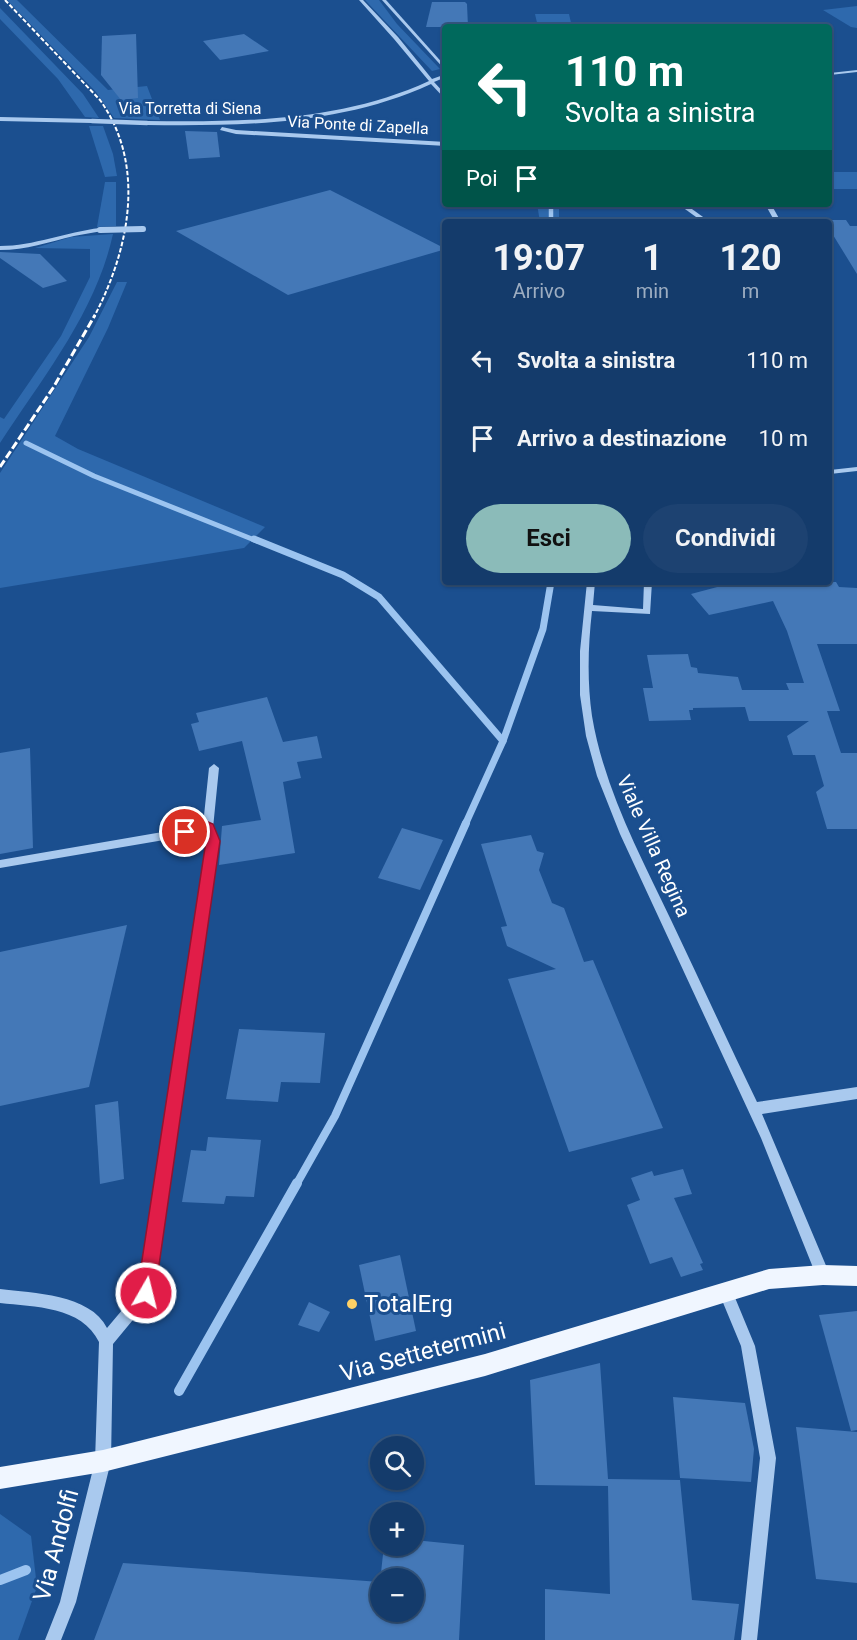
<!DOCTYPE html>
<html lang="it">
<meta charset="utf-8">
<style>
:root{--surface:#143b6b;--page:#1d4271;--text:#f1f3f6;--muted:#9dadc1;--line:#33557e;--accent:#8bbbb9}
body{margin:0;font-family:Roboto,sans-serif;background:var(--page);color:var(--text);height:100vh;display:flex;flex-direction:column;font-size:22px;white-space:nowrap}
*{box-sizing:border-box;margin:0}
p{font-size:20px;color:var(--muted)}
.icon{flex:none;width:33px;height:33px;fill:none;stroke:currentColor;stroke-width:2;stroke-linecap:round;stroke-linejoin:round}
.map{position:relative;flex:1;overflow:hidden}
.sheet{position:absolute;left:442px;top:219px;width:390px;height:366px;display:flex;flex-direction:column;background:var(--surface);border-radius:6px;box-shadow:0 2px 4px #0004,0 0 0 2px var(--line)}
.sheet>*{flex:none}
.banner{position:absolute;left:442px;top:24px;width:390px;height:183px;border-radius:6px;box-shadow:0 2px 4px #0004,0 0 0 2px var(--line);background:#00695c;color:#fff;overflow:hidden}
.buttons{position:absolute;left:370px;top:1436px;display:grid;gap:12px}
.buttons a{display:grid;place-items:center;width:54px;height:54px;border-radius:50%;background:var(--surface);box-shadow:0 2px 4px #0004,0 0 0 2px var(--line);font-size:30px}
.pin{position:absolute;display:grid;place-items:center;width:51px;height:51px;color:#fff;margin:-26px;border:3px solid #fff;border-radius:50%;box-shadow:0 2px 6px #0007}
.me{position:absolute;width:66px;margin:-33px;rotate:8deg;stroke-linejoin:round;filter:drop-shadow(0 0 4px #0008)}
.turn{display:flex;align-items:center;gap:21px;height:126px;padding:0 24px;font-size:27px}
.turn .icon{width:78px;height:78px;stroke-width:2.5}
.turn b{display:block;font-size:42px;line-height:51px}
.then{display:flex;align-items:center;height:57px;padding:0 24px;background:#0003;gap:12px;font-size:22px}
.eta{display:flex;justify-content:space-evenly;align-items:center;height:102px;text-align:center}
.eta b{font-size:36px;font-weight:700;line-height:42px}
.cta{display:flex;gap:12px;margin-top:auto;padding:12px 24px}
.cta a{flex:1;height:69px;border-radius:36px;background:var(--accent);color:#111;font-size:24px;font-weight:700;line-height:69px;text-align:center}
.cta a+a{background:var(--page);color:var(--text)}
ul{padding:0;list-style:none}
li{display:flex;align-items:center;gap:18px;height:78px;padding:0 24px}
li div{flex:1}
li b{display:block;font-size:22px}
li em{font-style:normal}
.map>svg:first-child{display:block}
.green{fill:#2e69ad}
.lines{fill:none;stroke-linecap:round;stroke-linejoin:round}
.stream-far4{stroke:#9cc4f0;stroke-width:4.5}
.stream-far3{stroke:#9cc4f0;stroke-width:5}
.stream-far2{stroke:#9cc4f0;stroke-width:7}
.stream-far1{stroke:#9cc4f0;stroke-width:8}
.stream{stroke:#9cc4f0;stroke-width:10}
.building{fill:#4478b7;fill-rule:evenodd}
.minor{fill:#a9c9ee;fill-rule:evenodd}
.major{fill:#f0f6ff;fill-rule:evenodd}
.rail-far1{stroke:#fff;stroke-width:2;stroke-dasharray:4.5 2;stroke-linecap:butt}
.rail{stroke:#fff;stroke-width:3;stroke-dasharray:8 3;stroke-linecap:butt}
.minor-bridge-far1{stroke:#a9c9ee;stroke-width:4.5}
.minor-bridge{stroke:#a9c9ee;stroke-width:6}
.route{fill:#e11d48;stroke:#92132f;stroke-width:1.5}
.poi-dot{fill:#ffd166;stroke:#1b4f8f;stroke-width:2}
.labels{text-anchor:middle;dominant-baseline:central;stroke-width:6;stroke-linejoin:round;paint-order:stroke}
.far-street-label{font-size:16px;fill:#fff;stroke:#1b4f8f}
.street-label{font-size:20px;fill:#fff;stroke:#1b4f8f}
.near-poi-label{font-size:24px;fill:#fff;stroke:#1b4f8f;text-anchor:start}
.near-street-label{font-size:24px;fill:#fff;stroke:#1b4f8f}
</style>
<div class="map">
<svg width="857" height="1640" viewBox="0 0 857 1640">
<rect width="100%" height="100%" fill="#1b4f8f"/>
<g class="green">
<polygon points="7,0 17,0 108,90 147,86 160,120 114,118 96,92"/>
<polygon points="365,0 379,0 397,24 440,69 432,71"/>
<polygon points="857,6 857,28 851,27 823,10"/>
<polygon points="0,8 83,94 99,118 85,117 58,79 0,19"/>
<polygon points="535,14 569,14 572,27 538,27"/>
<polygon points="89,126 103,126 113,154 117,176 105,177"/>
<rect x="830" y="172" width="27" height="17"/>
<polygon points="105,182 116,182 116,226 97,227"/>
<polygon points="537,204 559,204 559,222 540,222"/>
<path d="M113,234c-17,78 -70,143 -113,209v-26l4,2 57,-83 29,-59v-28l-55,-1 36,-11z"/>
<polygon points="117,282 127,282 108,328 55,436 78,449 265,527 244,548 0,588 0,473 89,337"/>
<polygon points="0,1514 31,1536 37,1587 18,1640 0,1640"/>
</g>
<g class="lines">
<polyline class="stream-far4" points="551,204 551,222"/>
<polyline class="stream-far3" points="26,443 94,476 257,541"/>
<g class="stream-far2">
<polyline points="254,539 343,575 379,597 503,741"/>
<polyline points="465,825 503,741 543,629 551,582"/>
</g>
<polyline class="stream-far1" points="296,1185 335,1116 466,823"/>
<g class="stream">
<polyline points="179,1391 297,1183"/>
<polyline points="0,1580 26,1570"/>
</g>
</g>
<g class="building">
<polygon points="432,2 465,2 467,4 468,27 426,27"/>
<polygon points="136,34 138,98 121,100 101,75 102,36"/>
<polygon points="244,34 269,51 220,60 203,41"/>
<polygon points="185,131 217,132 220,157 189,159"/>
<polygon points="330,190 446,249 288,295 176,231"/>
<polygon points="823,220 846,220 850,226 857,226 857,274 830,230 830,222"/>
<polygon points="0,252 40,254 67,281 43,288 0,258"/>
<polygon points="736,582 836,582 839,587 857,588 857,644 817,644 840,711 827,711 841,753 857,753 857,829 827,829 816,792 824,786 815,755 793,755 787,736 809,721 749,721 745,707 693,708 693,710 689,710 691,720 649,721 643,688 653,688 647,655 688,654 691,667 697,668 698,673 738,677 742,690 789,690 786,683 804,683 787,631 773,601 709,615 691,594"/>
<polygon points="267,697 283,742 317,736 322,758 297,762 301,778 283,782 295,853 219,865 222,826 261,820 242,741 199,751 191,724 199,722 196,713"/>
<polygon points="30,748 33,848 0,854 0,753"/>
<polygon points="402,828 443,840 420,890 378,878"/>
<polygon points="531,835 537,851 544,853 539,870 552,903 564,908 584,962 593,960 663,1128 569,1152 508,979 556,969 507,946 501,927 507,926 481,844"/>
<polygon points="127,925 89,1087 0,1106 0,952"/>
<polygon points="239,1029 325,1033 320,1083 281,1082 278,1102 226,1099"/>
<polygon points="118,1101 124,1179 100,1184 95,1105"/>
<polygon points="208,1137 261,1140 254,1197 226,1196 224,1204 182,1202 191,1150 206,1151"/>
<polygon points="683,1169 692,1194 674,1198 703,1263 700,1264 703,1270 681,1277 672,1257 650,1264 627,1205 640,1200 631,1178 652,1171 654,1176"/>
<polygon points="400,1255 416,1331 375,1341 359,1265"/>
<polygon points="309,1302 330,1312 319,1332 298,1325"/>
<polygon points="857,1311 857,1430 851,1431 819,1315"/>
<polygon points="600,1363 608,1479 680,1480 692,1600 739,1604 734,1640 545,1640 545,1589 610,1594 608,1486 535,1485 530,1380"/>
<polygon points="673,1397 745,1403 754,1449 751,1482 680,1478"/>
<polygon points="796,1427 857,1432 857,1583 816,1579"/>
<path d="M414,1540l50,5 -5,95h-365l29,-77 257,19 4,-37h30zM381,1578h33v33h-33z"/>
</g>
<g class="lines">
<g class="minor">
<path d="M359,0h4l35,37 34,42 14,-5v3l-12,5 12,13v5l-15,-16c-89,41 -187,42 -284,41l-3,-2 3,-2c96,1 193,1 282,-40l-35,-42z"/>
<polygon points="382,0 386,0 446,67 446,71"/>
<polygon points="857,70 857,72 830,75 830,73"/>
<polygon points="0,117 92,119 95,121 92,123 0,121"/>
<polygon points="222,127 236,130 446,142 446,146 236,134 220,130"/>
<polygon points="678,204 685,204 710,222 703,222"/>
<polygon points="765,204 771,204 781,222 775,222"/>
<path d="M100,228l2,1v2c-9,2 -19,3 -28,5 -25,6 -48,14 -74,14v-4c34,0 66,-14 100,-18z"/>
<polygon points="857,467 857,471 830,474 830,470"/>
<path d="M587,582h8l-2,23 50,4 1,-27h8l-2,32 -58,-3c-4,35 -5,70 0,105 12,72 48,139 79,204 29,61 57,122 86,182l100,-15v12l-95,15 68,161 -2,5 -5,2 -5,-2 -57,-142 -141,-304 -23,-58 -11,-40 -6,-41v-44z"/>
<path d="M214,764l5,4 -6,60 5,13 -65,452 -2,5 -38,46 -2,117 -35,141 -15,38h-16l15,-38 35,-141 4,-119c-17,-36 -65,-35 -99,-39v-14c33,4 90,5 107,39l32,-38 69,-449 -3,-8 -205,35v-8l203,-35 6,-57z"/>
<polygon points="726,1286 731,1288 755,1346 776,1458 757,1640 741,1640 760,1458 741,1346 719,1293 721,1288"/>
</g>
<polygon class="major" points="823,1265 857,1266 857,1286 823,1285 769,1289 485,1376 103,1472 0,1489 0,1467 103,1450 485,1354 769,1269"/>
<path class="rail-far1" d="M5,0l95,100c47,66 29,150 -6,217"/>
<polyline class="rail" points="0,467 53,388 95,315"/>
<polyline class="minor-bridge-far1" points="92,121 147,123"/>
<polyline class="minor-bridge" points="100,230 143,229"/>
</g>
<polygon class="route" points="208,822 213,824 220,841 155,1293 152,1300 146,1303 139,1300 137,1293 206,841 203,834 185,837 178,832 185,826"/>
<circle class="poi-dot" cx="352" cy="1304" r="6"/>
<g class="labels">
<g class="far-street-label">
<text x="190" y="108">Via Torretta di Siena</text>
<text transform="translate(358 125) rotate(3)">Via Ponte di Zapella</text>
</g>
<g class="street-label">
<text transform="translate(654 846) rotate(66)">Viale Villa Regina</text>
</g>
<g class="near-poi-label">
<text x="364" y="1304">TotalErg</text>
</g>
<g class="near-street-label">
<text transform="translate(423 1352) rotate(-15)">Via Settetermini</text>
<text transform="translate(56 1545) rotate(-75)">Via Andolfi</text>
</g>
</g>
</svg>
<div class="buttons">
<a><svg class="icon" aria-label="search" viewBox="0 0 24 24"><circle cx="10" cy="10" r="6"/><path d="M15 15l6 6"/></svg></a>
<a>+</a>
<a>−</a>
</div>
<div class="pin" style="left:185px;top:832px;background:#d93025"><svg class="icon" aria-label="arrive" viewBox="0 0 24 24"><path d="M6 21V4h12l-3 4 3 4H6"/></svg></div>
<svg class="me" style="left:146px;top:1293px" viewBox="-20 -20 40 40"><circle r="17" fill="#e11d48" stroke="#fff" stroke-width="3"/><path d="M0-11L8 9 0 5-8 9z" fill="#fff"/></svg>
<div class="banner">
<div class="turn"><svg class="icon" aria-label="left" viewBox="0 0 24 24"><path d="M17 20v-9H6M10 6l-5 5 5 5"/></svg><div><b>110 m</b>Svolta a sinistra</div></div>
<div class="then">Poi<svg class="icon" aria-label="arrive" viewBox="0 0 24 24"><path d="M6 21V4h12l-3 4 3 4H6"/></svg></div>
</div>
<section class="sheet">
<div class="eta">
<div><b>19:07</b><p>Arrivo</p></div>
<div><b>1</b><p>min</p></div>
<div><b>120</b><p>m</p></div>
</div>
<ul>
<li><svg class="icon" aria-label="left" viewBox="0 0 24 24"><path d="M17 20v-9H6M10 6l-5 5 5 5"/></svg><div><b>Svolta a sinistra</b></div><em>110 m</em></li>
<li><svg class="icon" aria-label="arrive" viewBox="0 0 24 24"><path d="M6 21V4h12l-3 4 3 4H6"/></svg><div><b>Arrivo a destinazione</b></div><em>10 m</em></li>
</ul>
<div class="cta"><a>Esci</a><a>Condividi</a></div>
</section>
</div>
